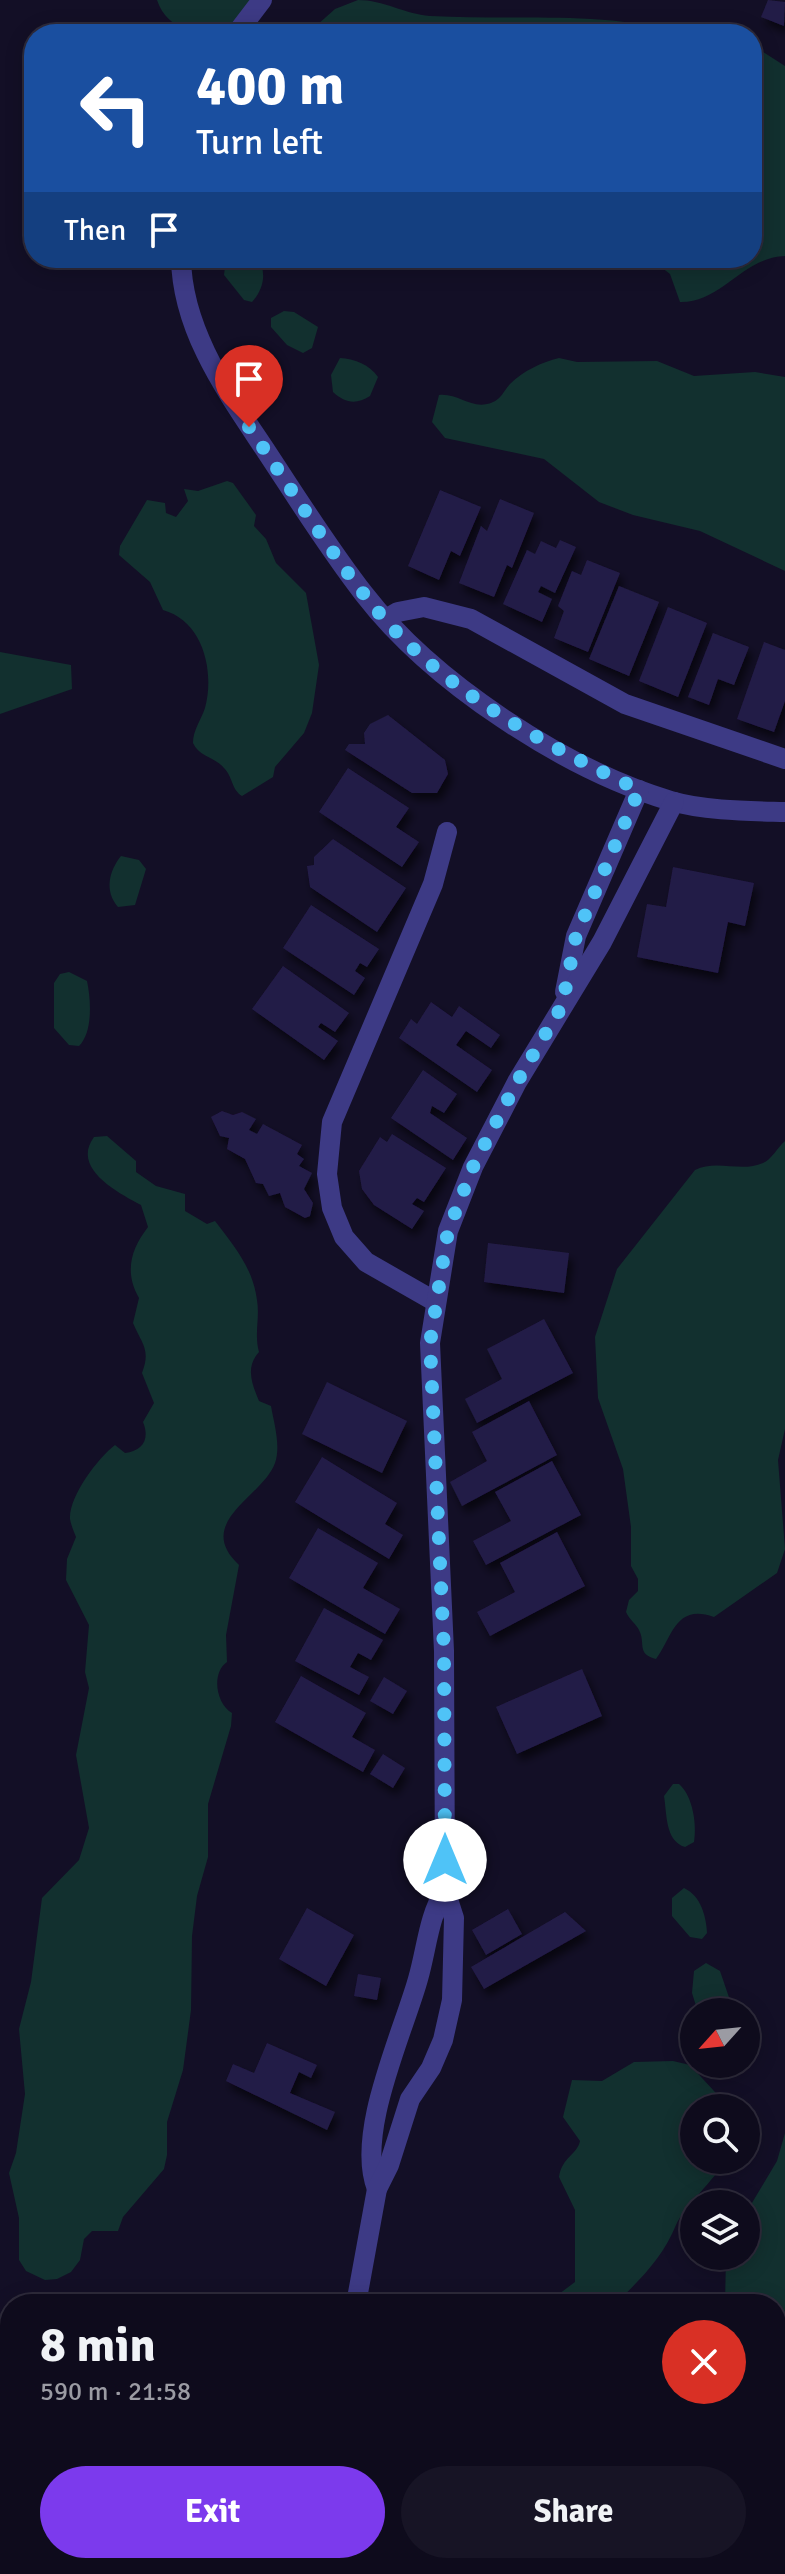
<!DOCTYPE html>
<meta charset="utf-8">
<style>
:root{--surface:#0e0b1c;--page:#171425;--text:#f1f3f6;--muted:#9b9ba3;--line:#2e2b3b;--accent:#7c3aed}
body{margin:0;font-family:Signika,sans-serif;background:var(--page);color:var(--text);height:100vh;display:flex;flex-direction:column;font-size:30px;white-space:nowrap}
*{box-sizing:border-box;margin:0}
p{font-size:26px;color:var(--muted)}
.icon{flex:none;width:44px;height:44px;fill:none;stroke:currentColor;stroke-width:2;stroke-linecap:round;stroke-linejoin:round}
.map{position:relative;flex:1;overflow:hidden}
.drawer{position:absolute;left:0px;top:2294px;width:786px;height:280px;display:flex;flex-direction:column;background:var(--surface);border-radius:32px 32px 0 0;box-shadow:0 4px 20px #0003,0 0 0 2px var(--line)}
.drawer>*{flex:none}
.top-card{position:absolute;left:24px;top:24px;width:738px;height:244px;border-radius:32px;box-shadow:0 4px 20px #0003,0 0 0 2px var(--line);background:#1a4fa0;color:#fff;overflow:hidden}
.needle{width:52px;rotate:243deg}
.controls{position:absolute;left:680px;top:1998px;display:grid;gap:16px}
.controls a{display:grid;place-items:center;width:80px;height:80px;border-radius:50%;background:var(--surface);box-shadow:0 4px 20px #0003,0 0 0 2px var(--line);font-size:40px}
.pin{position:absolute;display:grid;place-items:center;width:68px;height:68px;color:#fff;margin:-82px -34px;border-radius:50% 50% 50% 0;rotate:-45deg;box-shadow:0 0 8px #0007}
.pin .icon{rotate:45deg}
.me{position:absolute;width:88px;margin:-44px;rotate:0deg;stroke-linejoin:round;filter:drop-shadow(0 0 6px #0008)}
.turn{display:flex;align-items:center;gap:28px;height:168px;padding:0 40px;font-size:36px}
.turn .icon{width:104px;height:104px;stroke-width:2.5}
.turn b{display:block;font-size:56px;line-height:68px}
.then{display:flex;align-items:center;height:76px;padding:0 40px;background:#0003;gap:16px;font-size:30px}
.round{display:grid;place-items:center;flex:none;width:84px;height:84px;border-radius:42px;background:var(--page)}
.summary{display:flex;align-items:center;justify-content:space-between;height:136px;padding:0 40px}
h1{font-size:48px;font-weight:800;line-height:60px}
.action{display:flex;gap:16px;margin-top:auto;padding:16px 40px}
.action a{flex:1;height:92px;border-radius:48px;background:var(--accent);color:#fff;font-size:32px;font-weight:800;line-height:92px;text-align:center}
.action a+a{background:var(--page);color:var(--text)}
.map>svg:first-child{display:block}
.green{fill:#12302f}
.building{fill:#241b47;filter:url(#shadow)}
.lines{fill:none;stroke-linecap:round;stroke-linejoin:round}
.minor{stroke:#3d3a85;stroke-width:20}
.route{stroke:#4fc3f7;stroke-width:14;stroke-dasharray:0 25.2}
</style>
<div class="map">
<svg width="785" height="2574" viewBox="0 0 785 2574">
<defs>
<filter id="shadow"><feDropShadow dx="4" dy="7" stdDeviation="4" flood-color="#0009"/></filter>
</defs>
<rect width="100%" height="100%" fill="#130f26"/>
<g class="green">
<path d="M157,0h95l-26,34c-28,0 -58,-2 -69,-34z"/>
<path d="M358,0c25,0 47,14 72,16 90,5 169,-6 258,18h-381l28,-25z"/>
<path d="M752,45l33,21v190c-42,1 -64,47 -105,46l-10,-28 -9,-7 -18,2 -47,-11h156z"/>
<path d="M226,258h31c11,14 6,32 -5,44l-8,-2 -20,-25z"/>
<polygon points="284,311 294,312 318,327 312,348 303,353 287,345 271,327 271,318"/>
<path d="M340,358c14,1 29,6 38,19l-8,19c-14,9 -25,7 -37,-4l-2,-17z"/>
<path d="M559,358l18,4 80,-1 37,15 61,-4 30,5v194l-85,-40 -67,-16 -34,-13 -55,-43 -99,-21 -13,-16 7,-27c18,-2 31,13 48,9 14,-3 15,-11 23,-20 13,-13 32,-22 49,-26z"/>
<path d="M227,481l6,2 23,32 -2,11 12,13 10,24 30,30 13,72 -7,48 -8,20 -29,34 -2,10 -31,19c-11,-7 -9,-19 -18,-28 -9,-11 -25,-11 -31,-25 0,-13 8,-23 12,-35 10,-37 -2,-87 -42,-98l-13,-28 -31,-27 1,-9 27,-46 18,3 1,10 10,4 12,-16 -4,-12 14,2z"/>
<polygon points="0,652 71,665 72,689 0,714"/>
<path d="M121,856l18,4 7,9 -11,36 -17,2c-14,-16 -9,-36 3,-51z"/>
<path d="M69,972l18,9c4,19 6,51 -8,65l-10,-1 -15,-17v-45l6,-9z"/>
<path d="M107,1136l29,25v11l20,14 29,8v17l22,13 8,-3c19,25 38,47 42,79 3,18 -3,34 2,52 -14,15 -7,32 0,49l12,5c3,17 10,40 4,57 -12,34 -82,59 -36,102l-13,70 1,27c-16,11 -11,42 5,51l-1,13 -23,78v53l-11,39 -5,40 -1,74 -8,60 -16,52v33l-3,14 -41,48 -5,14h-26l-8,8 -4,21 -9,12 -14,7 -12,1 -19,-9 -7,-11v-42l-10,-45 7,-20 9,-59 -6,-65 12,-47 11,-84 37,-38 10,-32 -13,-73 13,-67 -4,-16 4,-47 -23,-45 1,-21 9,-22c-2,-5 -5,-12 -6,-18 -1,-23 28,-61 45,-74l10,8c18,-2 25,-14 18,-31l11,-19 -12,-30c9,-23 0,-29 -9,-50l6,-25c-15,-26 -8,-49 9,-71l-7,-22c-24,-13 -70,-37 -47,-68z"/>
<path d="M785,1141v288l-7,31 7,89 -8,24 -63,44c-39,-14 -42,21 -58,42 -20,-5 -10,-16 -17,-29 -3,-6 -10,-11 -13,-18l3,-12 9,-9v-12l-7,-13v-39l-8,-58 -25,-71 -3,-61 22,-68 78,-99c22,-11 46,3 68,-7 8,-3 15,-16 22,-22z"/>
<path d="M673,1784h6c14,12 18,41 15,58l-9,5c-20,-6 -18,-33 -21,-51z"/>
<path d="M684,1888c17,8 22,28 23,45l-5,6 -12,-2 -18,-21v-18z"/>
<polygon points="706,1963 720,1971 734,2012 698,2012 692,1993 694,1971"/>
<path d="M673,2061l17,4 36,39 1,4h-33v52h32c-11,19 -42,47 -50,65 -13,32 -35,54 -61,79h-56v-10l16,-12v-72l-16,-33c3,-20 18,-22 21,-36l-17,-24 9,-37 30,1 32,-19z"/>
<polygon points="785,2133 785,2500 776,2492 776,2304 725,2304 726,2256 746,2256 746,2213 777,2161"/>
</g>
<g class="building">
<polygon points="768,0 785,2 784,26 761,17"/>
<polygon points="440,490 481,507 460,556 451,551 439,580 408,566"/>
<polygon points="500,499 534,513 512,568 507,565 494,597 459,583 481,526 487,531"/>
<polygon points="560,540 576,547 555,593 541,586 538,592 552,599 542,622 503,604 527,550 535,554 541,541 556,548"/>
<polygon points="587,560 620,573 588,652 554,638 564,611 558,606 572,571 581,575"/>
<polygon points="619,586 659,602 629,676 589,659"/>
<polygon points="668,607 707,623 678,697 639,681"/>
<polygon points="713,633 749,647 734,685 718,679 709,705 688,697"/>
<polygon points="764,642 785,650 785,701 774,732 737,719"/>
<polygon points="388,715 445,760 448,774 437,793 412,793 345,750 349,744 365,744 364,733 370,724"/>
<polygon points="348,768 409,808 396,827 419,842 402,867 319,812"/>
<polygon points="333,839 406,888 377,932 310,887 307,866 314,865 314,857"/>
<polygon points="673,867 754,883 745,926 728,922 718,973 637,957 647,904 666,907"/>
<polygon points="311,905 379,949 367,967 360,963 355,971 365,978 354,995 283,948"/>
<polygon points="283,966 349,1013 335,1032 321,1023 318,1027 338,1041 324,1060 252,1009"/>
<polygon points="431,1002 452,1017 459,1006 500,1035 491,1048 466,1031 456,1045 492,1070 477,1092 399,1038 411,1019 417,1024"/>
<polygon points="423,1070 457,1094 444,1113 432,1106 430,1113 467,1138 453,1160 391,1118"/>
<polygon points="222,1111 233,1115 242,1112 256,1119 249,1130 257,1134 263,1124 302,1145 297,1154 304,1159 299,1166 312,1173 304,1189 313,1203 310,1216 305,1218 285,1207 280,1193 269,1196 263,1184 256,1183 245,1159 227,1149 229,1138 220,1136 211,1117"/>
<polygon points="392,1134 446,1168 424,1202 417,1198 412,1204 424,1211 412,1229 374,1205 362,1189 359,1171 380,1137 387,1142"/>
<polygon points="488,1243 569,1253 564,1293 484,1282"/>
<polygon points="544,1319 573,1373 477,1423 465,1399 502,1379 487,1349"/>
<polygon points="327,1382 407,1421 382,1473 302,1434"/>
<polygon points="529,1401 557,1455 462,1506 450,1482 487,1461 472,1432"/>
<polygon points="322,1457 397,1503 385,1524 403,1535 389,1559 295,1502"/>
<polygon points="552,1461 581,1515 486,1565 473,1541 511,1521 495,1492"/>
<polygon points="318,1528 378,1563 363,1588 400,1609 385,1634 289,1578"/>
<polygon points="557,1532 585,1586 490,1636 477,1612 515,1592 500,1563"/>
<polygon points="324,1608 383,1640 371,1660 358,1653 350,1667 369,1677 359,1695 295,1661"/>
<polygon points="582,1669 602,1716 517,1754 496,1707"/>
<polygon points="301,1676 366,1713 352,1737 375,1750 363,1772 275,1722"/>
<polygon points="384,1677 407,1691 393,1714 370,1701"/>
<polygon points="383,1754 405,1768 393,1788 370,1774"/>
<polygon points="307,1908 354,1935 326,1986 279,1959"/>
<polygon points="508,1909 522,1934 486,1955 472,1930"/>
<polygon points="565,1912 586,1931 484,1989 471,1967"/>
<polygon points="358,1974 381,1978 377,2000 354,1996"/>
<polygon points="267,2043 317,2065 311,2078 299,2072 290,2093 335,2112 327,2130 226,2081 233,2064 254,2073"/>
<polygon points="112,2564 128,2564 130,2574 113,2574"/>
<polygon points="160,2564 228,2564 249,2570 248,2574 158,2574"/>
<polygon points="372,2564 404,2564 407,2571 376,2574"/>
</g>
<g class="lines">
<g class="minor">
<polyline points="236,34 262,0"/>
<path d="M181,258c1,74 48,137 87,196 31,47 61,95 96,140 68,88 200,175 307,207 34,10 78,10 114,11"/>
<polyline points="386,619 398,612 424,607 471,619 625,704 785,759"/>
<polyline points="565,992 576,936 639,790"/>
<polyline points="436,1302 366,1262 344,1237 332,1208 327,1174 332,1122 433,884 447,832"/>
<path d="M377,2189c-22,-55 26,-156 41,-210 9,-31 10,-61 27,-89"/>
<polyline points="356,2304 377,2189 389,2165 410,2099 431,2068 443,2040 452,2000 454,1918 445,1890 444,1651 430,1343 448,1231 473,1167 517,1082 602,942 674,802"/>
<polyline points="319,2564 322,2574"/>
<polyline points="301,2574 302,2564"/>
</g>
</g>
<g class="lines">
<path class="route" d="M249,427c38,55 73,113 114,166 70,93 174,147 276,197l-63,146 -14,70 -45,76 -44,85 -25,64 -4,24 -14,88 14,308 1,209"/>
</g>
</svg>
<div class="controls">
<a><svg class="needle" viewBox="-14 -14 28 28"><path d="M0-13l5 13h-10z" fill="#e53935"/><path d="M0 13l5-13h-10z" fill="#9b9ba3"/></svg></a>
<a><svg class="icon" aria-label="search" viewBox="0 0 24 24"><circle cx="10" cy="10" r="6"/><path d="M15 15l6 6"/></svg></a>
<a><svg class="icon" aria-label="layers" viewBox="0 0 24 24"><path d="M12 4l9 5-9 5-9-5zM3 14l9 5 9-5"/></svg></a>
</div>
<div class="pin" style="left:249px;top:427px;background:#d93025"><svg class="icon" aria-label="arrive" viewBox="0 0 24 24"><path d="M6 21V4h12l-3 4 3 4H6"/></svg></div>
<svg class="me" style="left:445px;top:1860px" viewBox="-20 -20 40 40"><circle r="19" fill="#fff"/><path d="M0-13L10 11 0 6-10 11z" fill="#4fc3f7"/></svg>
<div class="top-card">
<div class="turn"><svg class="icon" aria-label="left" viewBox="0 0 24 24"><path d="M17 20v-9H6M10 6l-5 5 5 5"/></svg><div><b>400 m</b>Turn left</div></div>
<div class="then">Then<svg class="icon" aria-label="arrive" viewBox="0 0 24 24"><path d="M6 21V4h12l-3 4 3 4H6"/></svg></div>
</div>
<section class="drawer">
<div class="summary"><div><h1>8 min</h1><p>590 m · 21:58</p></div><a class="round" style="background:#d93025;color:#fff"><svg class="icon" aria-label="close" viewBox="0 0 24 24"><path d="M6 6l12 12M18 6L6 18"/></svg></a></div>
<div class="action"><a>Exit</a><a>Share</a></div>
</section>
</div>
